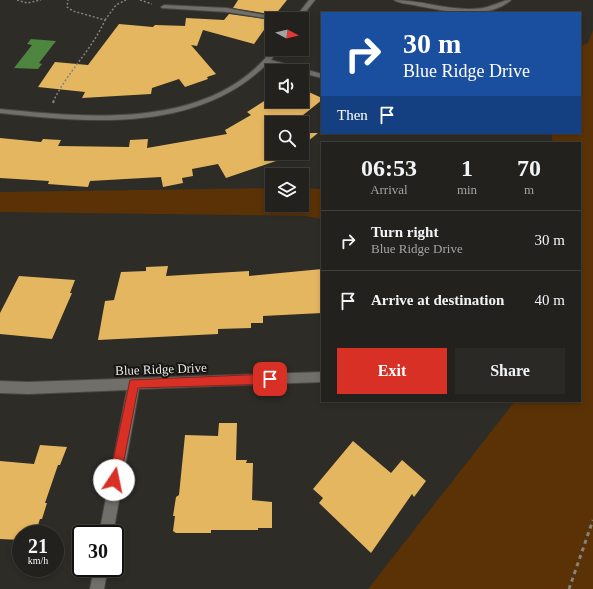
<!DOCTYPE html>
<style>
:root{--surface:#22211d;--page:#2a2926;--text:#f1f3f6;--muted:#a2a3a4;--line:#3f3e3b;--accent:#d93025}
body{margin:0;font-family:"Times New Roman",serif;background:var(--page);color:var(--text);height:100vh;display:flex;flex-direction:column;font-size:15px;white-space:nowrap}
*{box-sizing:border-box;margin:0}
p{font-size:13px;color:var(--muted)}
.icon{flex:none;width:22px;height:22px;fill:none;stroke:currentColor;stroke-width:2;stroke-linecap:round;stroke-linejoin:round}
.map{position:relative;flex:1;overflow:hidden}
.side{position:absolute;left:321px;top:142px;width:260px;height:260px;display:flex;flex-direction:column;background:var(--surface);border-radius:0px;box-shadow:0 2px 6px #0003,0 0 0 1px var(--line)}
.side>*{flex:none}
.top-card{position:absolute;left:321px;top:12px;width:260px;height:122px;border-radius:0px;box-shadow:0 2px 6px #0003,0 0 0 1px var(--line);background:#1a4fa0;color:#fff;overflow:hidden}
.needle{width:26px;rotate:97deg}
.buttons{position:absolute;left:265px;top:12px;display:grid;gap:8px}
.buttons a{display:grid;place-items:center;width:44px;height:44px;border-radius:0px;background:var(--surface);box-shadow:0 2px 6px #0003,0 0 0 1px var(--line);font-size:20px}
.speed{position:absolute;left:12px;top:525px;display:flex;gap:8px;font-size:20px;font-weight:700;text-align:center}
.speed>*{display:grid;place-content:center;width:52px;height:52px;border-radius:50%;background:var(--surface);box-shadow:0 2px 6px #0003,0 0 0 1px var(--line);line-height:1}
.speed small{font-size:10px;font-weight:400}
.speed .limit{border:2px solid #111;border-radius:6px;background:#fff;color:#111}
.pin{position:absolute;display:grid;place-items:center;width:34px;height:34px;color:#fff;margin:-17px;border-radius:8px;box-shadow:0 2px 6px #0006}
.me{position:absolute;width:44px;margin:-22px;rotate:11deg;stroke-linejoin:round;filter:drop-shadow(0 0 3px #0008)}
.turn{display:flex;align-items:center;gap:14px;height:84px;padding:0 16px;font-size:18px}
.turn .icon{width:52px;height:52px;stroke-width:2.5}
.turn b{display:block;font-size:28px;line-height:34px}
.then{display:flex;align-items:center;height:38px;padding:0 16px;background:#0003;gap:8px;font-size:15px}
.eta{display:flex;justify-content:space-evenly;align-items:center;height:68px;text-align:center}
.eta b{font-size:24px;font-weight:700;line-height:28px}
.action{display:flex;gap:8px;margin-top:auto;padding:8px 16px}
.action a{flex:1;height:46px;border-radius:0px;background:var(--accent);color:#fff;font-size:16px;font-weight:700;line-height:46px;text-align:center}
.action a+a{background:var(--page);color:var(--text)}
ul{padding:0;list-style:none}
li{display:flex;align-items:center;gap:12px;height:60px;padding:0 16px;border-top:1px solid var(--line)}
li div{flex:1}
li b{display:block;font-size:15px}
li em{font-style:normal}
.map>svg:first-child{display:block}
.green{fill:#5a3205}
.water{fill:#4e8640}
.building{fill:#e5b660}
.lines{fill:none;stroke-linecap:round;stroke-linejoin:round}
.minor-casing{stroke:#484744;stroke-width:2}
.path-far2{stroke:#83837f;stroke-width:1.5;stroke-dasharray:2 2;stroke-linecap:butt}
.path-far1{stroke:#83837f;stroke-width:2;stroke-dasharray:2.5 2.5;stroke-linecap:butt}
.path{stroke:#83837f;stroke-width:3;stroke-dasharray:4 4;stroke-linecap:butt}
.minor{fill:#706f6a;fill-rule:evenodd}
.route{fill:#d93025;stroke:#8d1f18}
.labels{text-anchor:middle;dominant-baseline:central;stroke-width:4;stroke-linejoin:round;paint-order:stroke}
.street-label{font-size:13px;fill:#eaeae7;stroke:#151412}
</style>
<div class="map">
<svg width="593" height="589" viewBox="0 0 593 589">
<rect width="100%" height="100%" fill="#2d2c27"/>
<g class="green">
<polygon points="593,30 593,589 368,589 515,401 580,401 580,143 553,143 551,133 580,133 580,46 588,43"/>
<polygon points="272,188 272,205 302,205 302,188 322,189 322,219 305,216 0,212 0,192"/>
</g>
<polygon class="water" points="31,39 56,41 39,63 42,64 38,69 14,68 32,45 27,44"/>
<g class="building">
<polygon points="238,0 287,0 275,15 233,8"/>
<polygon points="229,14 271,20 254,44 203,30 197,46 191,45 216,74 207,77 208,79 185,87 179,79 152,88 151,94 82,98 85,92 38,87 55,62 88,65 119,24 153,27 155,25 187,26 185,26 186,18 224,20"/>
<polygon points="302,89 322,98 322,100 293,123 272,123 272,153 293,153 288,157 226,178 218,164 192,169 193,176 182,178 183,183 163,187 161,177 90,181 88,187 48,184 49,181 0,178 0,138 41,142 43,139 61,140 58,146 129,147 130,140 148,139 147,148 227,134 225,130 251,115 247,112 272,96 272,101 302,101"/>
<polygon points="302,133 318,133 302,146"/>
<polygon points="168,266 166,276 249,271 249,276 322,269 322,313 263,316 263,323 251,323 251,328 218,329 218,334 98,340 105,301 114,300 121,272 146,271 146,267"/>
<polygon points="19,276 75,280 70,293 72,293 52,339 0,334 0,313"/>
<polygon points="219,423 237,423 236,460 247,460 246,463 253,463 252,500 272,502 272,528 258,528 258,530 211,530 211,533 176,533 173,531 175,516 173,516 176,497 179,495 185,435 218,436"/>
<polygon points="353,441 391,473 402,460 426,481 414,497 412,494 371,553 319,503 323,498 313,489"/>
<polygon points="40,445 67,447 60,465 58,465 45,503 47,503 42,519 40,519 35,534 21,534 21,540 0,539 0,461 34,464"/>
</g>
<g class="lines">
<defs>
<g id="minor">
<polygon points="309,0 315,0 300,19 294,19"/>
<path d="M394,0c25,0 49,9 75,9 8,0 17,-1 24,-4 7,-2 11,-5 18,-5 -24,21 -65,11 -93,6 -7,-2 -18,-2 -24,-6z"/>
<polygon points="164,5 227,8 286,19 272,19 227,12 162,8 161,7"/>
<path d="M273,49h6l-8,11 51,14v4l-20,-5v-2h-6l-28,-8c-70,70 -178,60 -268,50v-4c89,9 211,21 273,-60z"/>
<polygon points="322,372 322,382 139,389 113,534 99,534 127,390 28,394 0,393 0,381 28,382"/>
<polygon points="94,568 108,568 104,589 90,589"/>
</g>
</defs>
<use href="#minor" class="minor-casing"/>
<g class="path-far2">
<polyline points="17,0 27,3 41,0"/>
<polyline points="140,0 152,4"/>
<polyline points="105,20 116,5 126,0"/>
<path d="M53,102c14,-30 39,-52 52,-82l-32,-9 -6,-4 1,-7"/>
</g>
<polyline class="path-far1" points="53,103 54,101"/>
<polyline class="path" points="569,589 593,520"/>
<use href="#minor" class="minor"/>
</g>
<polygon class="route" points="270,374 274,376 275,379 274,383 270,384 138,388 120,480 119,485 114,486 110,485 109,480 130,380"/>
<g class="labels">
<g class="street-label">
<text transform="translate(161 369) rotate(-2)">Blue Ridge Drive</text>
</g>
</g>
</svg>
<div class="buttons">
<a><svg class="needle" viewBox="-14 -14 28 28"><path d="M0-13l5 13h-10z" fill="#e53935"/><path d="M0 13l5-13h-10z" fill="#a2a3a4"/></svg></a>
<a><svg class="icon" aria-label="sound" viewBox="0 0 24 24"><path d="M4 9h4l5-4v14l-5-4H4zM17 9q2 3 0 6"/></svg></a>
<a><svg class="icon" aria-label="search" viewBox="0 0 24 24"><circle cx="10" cy="10" r="6"/><path d="M15 15l6 6"/></svg></a>
<a><svg class="icon" aria-label="layers" viewBox="0 0 24 24"><path d="M12 4l9 5-9 5-9-5zM3 14l9 5 9-5"/></svg></a>
</div>
<div class="speed"><div>21<small>km/h</small></div><div class="limit">30</div></div>
<div class="pin" style="left:270px;top:379px;background:#d93025"><svg class="icon" aria-label="arrive" viewBox="0 0 24 24"><path d="M6 21V4h12l-3 4 3 4H6"/></svg></div>
<svg class="me" style="left:114px;top:480px" viewBox="-20 -20 40 40"><circle r="19" fill="#fff"/><path d="M0-13L10 11 0 6-10 11z" fill="#d93025"/></svg>
<div class="top-card">
<div class="turn"><svg class="icon" aria-label="right" viewBox="0 0 24 24"><path d="M7 20v-9h11M14 6l5 5-5 5"/></svg><div><b>30 m</b>Blue Ridge Drive</div></div>
<div class="then">Then<svg class="icon" aria-label="arrive" viewBox="0 0 24 24"><path d="M6 21V4h12l-3 4 3 4H6"/></svg></div>
</div>
<section class="side">
<div class="eta">
<div><b>06:53</b><p>Arrival</p></div>
<div><b>1</b><p>min</p></div>
<div><b>70</b><p>m</p></div>
</div>
<ul>
<li><svg class="icon" aria-label="right" viewBox="0 0 24 24"><path d="M7 20v-9h11M14 6l5 5-5 5"/></svg><div><b>Turn right</b><p>Blue Ridge Drive</p></div><em>30 m</em></li>
<li><svg class="icon" aria-label="arrive" viewBox="0 0 24 24"><path d="M6 21V4h12l-3 4 3 4H6"/></svg><div><b>Arrive at destination</b></div><em>40 m</em></li>
</ul>
<div class="action"><a>Exit</a><a>Share</a></div>
</section>
</div>
